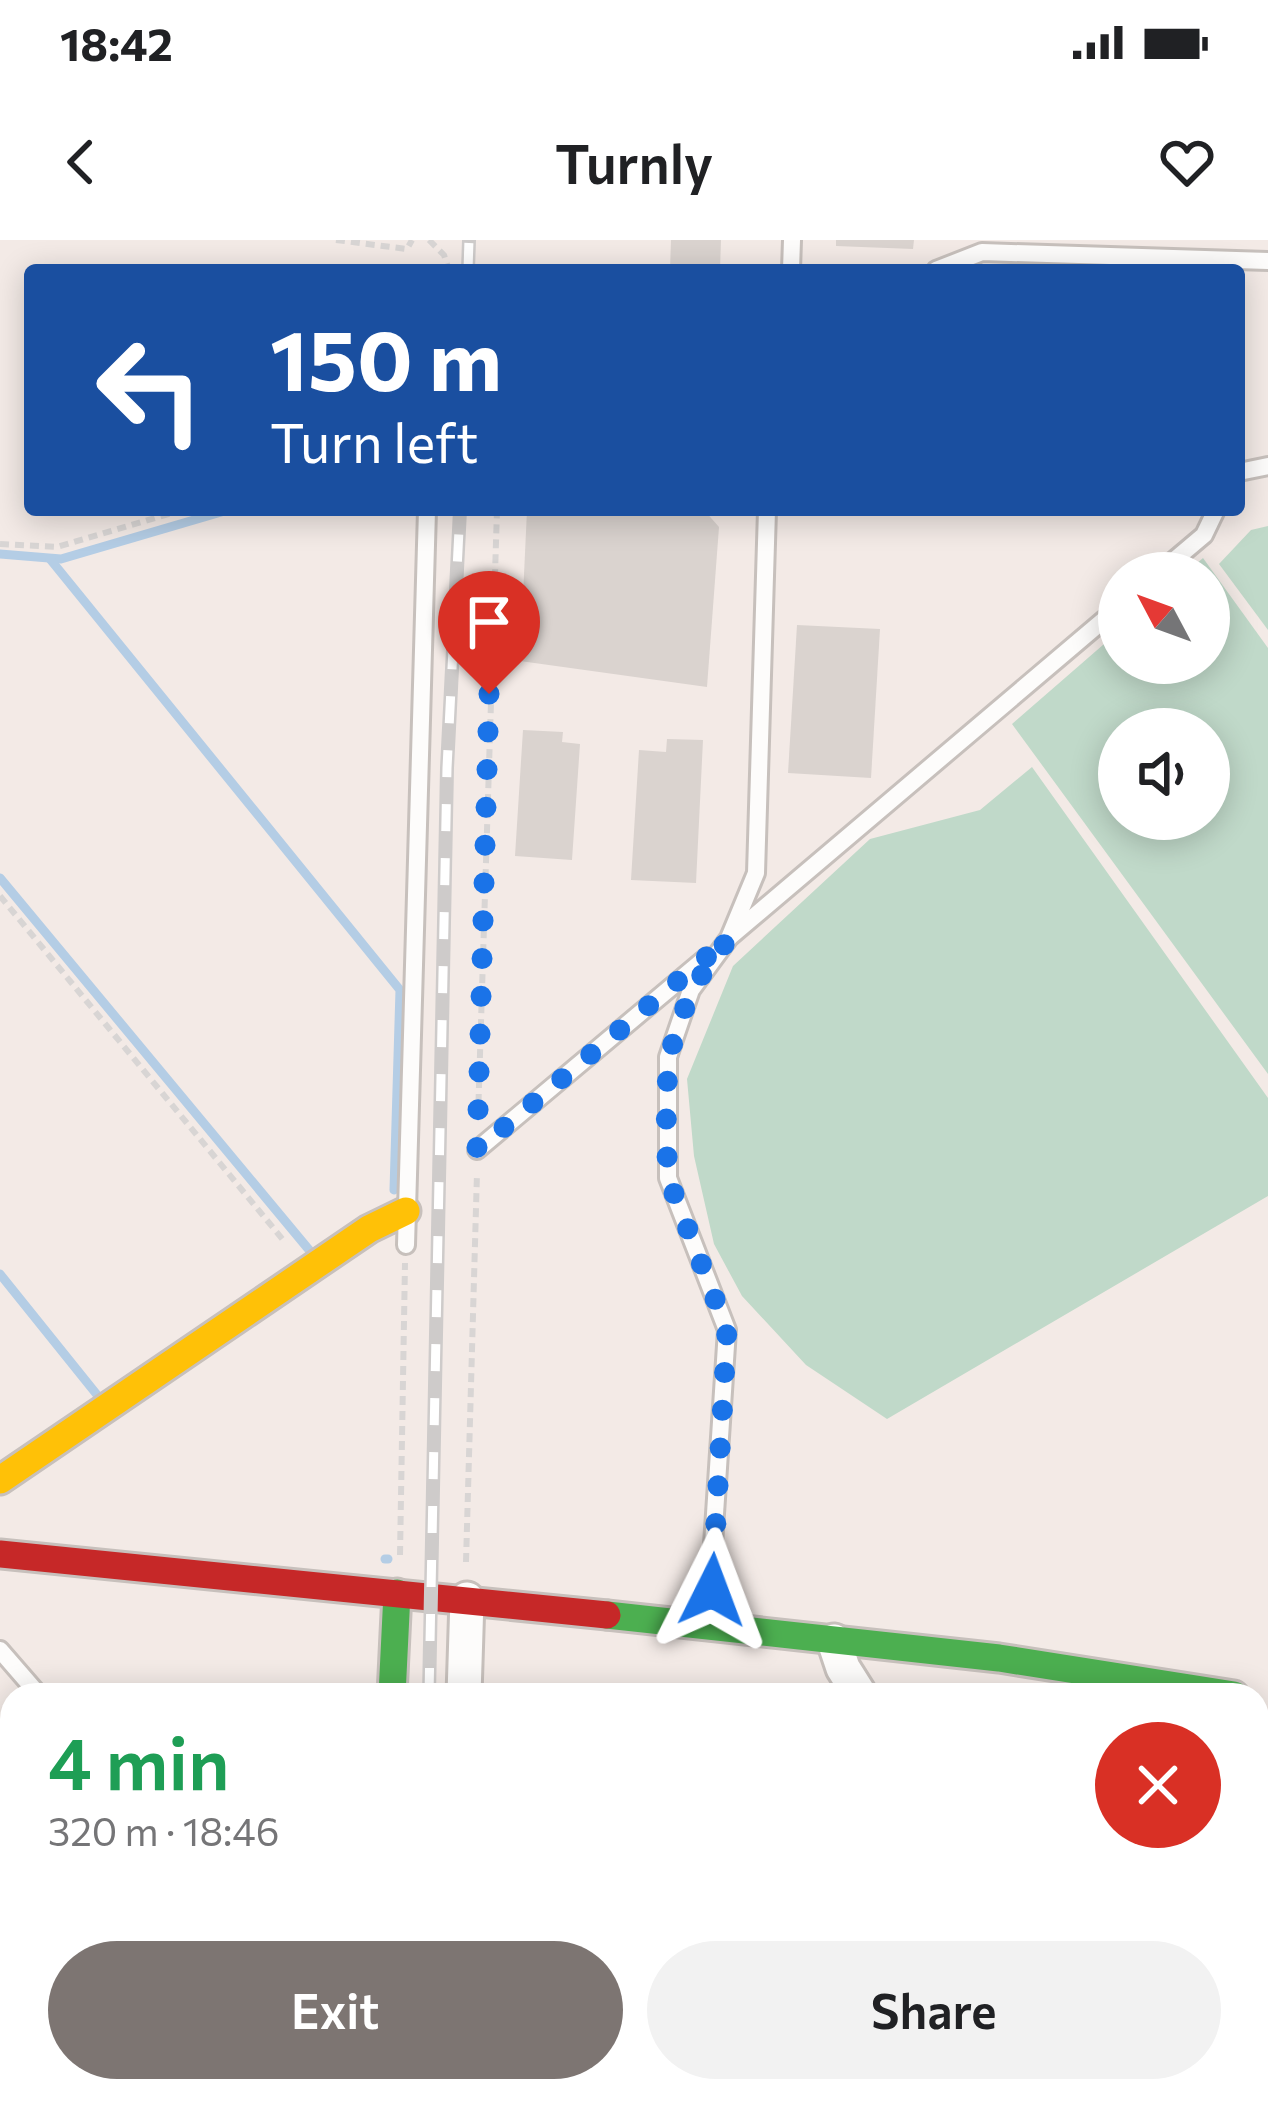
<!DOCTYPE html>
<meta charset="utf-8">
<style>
:root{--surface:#fff;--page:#f2f2f2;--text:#202124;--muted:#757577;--accent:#7d7572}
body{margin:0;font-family:Commissioner,sans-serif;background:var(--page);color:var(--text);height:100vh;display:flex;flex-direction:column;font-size:45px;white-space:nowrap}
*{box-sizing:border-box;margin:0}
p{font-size:39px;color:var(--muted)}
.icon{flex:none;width:66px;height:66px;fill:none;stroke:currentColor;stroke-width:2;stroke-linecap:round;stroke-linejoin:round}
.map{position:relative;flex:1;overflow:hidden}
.side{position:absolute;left:0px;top:1443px;width:1269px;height:420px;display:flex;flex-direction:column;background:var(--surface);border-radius:36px 36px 0 0;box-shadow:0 6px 30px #0003}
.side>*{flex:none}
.hud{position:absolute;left:24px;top:24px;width:1221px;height:252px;border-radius:12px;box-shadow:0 6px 30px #0003;background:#1a4fa0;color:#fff;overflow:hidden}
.needle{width:78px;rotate:311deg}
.buttons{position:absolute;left:1098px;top:312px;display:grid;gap:24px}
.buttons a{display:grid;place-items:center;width:132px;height:132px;border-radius:50%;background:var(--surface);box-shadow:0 6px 30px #0003;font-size:60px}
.pin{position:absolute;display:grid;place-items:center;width:102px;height:102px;color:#fff;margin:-123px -51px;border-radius:50% 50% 50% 0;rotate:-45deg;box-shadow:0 0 12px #0007}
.pin .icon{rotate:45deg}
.me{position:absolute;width:132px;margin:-66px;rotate:3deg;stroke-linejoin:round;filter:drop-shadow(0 0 9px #0008)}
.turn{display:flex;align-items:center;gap:42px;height:252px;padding:0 48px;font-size:54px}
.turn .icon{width:156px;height:156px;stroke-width:2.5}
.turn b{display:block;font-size:84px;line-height:102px}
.round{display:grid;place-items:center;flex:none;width:126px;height:126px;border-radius:63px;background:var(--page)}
.head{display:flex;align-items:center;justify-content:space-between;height:204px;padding:0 48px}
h1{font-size:72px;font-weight:600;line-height:90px;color:#1e9e55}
.cta{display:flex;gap:24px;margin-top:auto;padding:24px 48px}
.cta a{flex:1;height:138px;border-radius:72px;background:var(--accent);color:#fff;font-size:48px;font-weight:600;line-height:138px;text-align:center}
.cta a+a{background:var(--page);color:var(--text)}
.status{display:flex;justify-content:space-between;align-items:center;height:84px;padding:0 60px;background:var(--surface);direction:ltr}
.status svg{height:33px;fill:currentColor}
header{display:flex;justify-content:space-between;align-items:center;height:156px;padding:0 48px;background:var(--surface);font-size:54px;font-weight:600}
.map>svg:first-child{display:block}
.green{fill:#c0d9c9;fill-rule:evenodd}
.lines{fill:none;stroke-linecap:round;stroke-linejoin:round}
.stream{stroke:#b4cde5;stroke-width:9}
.building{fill:#dad3cf}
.lane-casing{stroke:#c7c0bc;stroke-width:22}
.street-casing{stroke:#c7c0bc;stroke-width:39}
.fast-casing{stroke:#c7c0bc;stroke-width:33}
.slow-casing{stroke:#c7c0bc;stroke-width:33}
.jam-casing{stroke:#c7c0bc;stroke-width:33}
.path{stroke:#d8d5d4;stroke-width:6;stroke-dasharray:9 6;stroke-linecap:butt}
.lane{stroke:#fdfcfb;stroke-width:16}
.street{stroke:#fdfcfb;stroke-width:33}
.fast{stroke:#4caf50;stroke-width:27}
.slow{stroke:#ffc107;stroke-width:27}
.jam{stroke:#c62828;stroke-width:27}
.rail-casing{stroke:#cecbca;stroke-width:14}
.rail{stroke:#fff;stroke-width:9;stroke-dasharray:27;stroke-linecap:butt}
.route{stroke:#1a73e8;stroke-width:21;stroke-dasharray:0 37.8}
</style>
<div class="status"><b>18:42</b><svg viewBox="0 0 49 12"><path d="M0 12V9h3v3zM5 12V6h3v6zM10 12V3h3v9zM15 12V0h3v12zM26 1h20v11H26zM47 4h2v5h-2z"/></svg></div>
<header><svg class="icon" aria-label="back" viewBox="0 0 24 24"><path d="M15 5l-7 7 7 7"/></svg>Turnly<svg class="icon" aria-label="heart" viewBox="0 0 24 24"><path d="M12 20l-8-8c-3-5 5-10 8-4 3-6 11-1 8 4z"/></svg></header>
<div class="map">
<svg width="1268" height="1863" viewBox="0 0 1268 1863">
<rect width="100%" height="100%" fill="#f3eae6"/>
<g class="green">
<polygon points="1268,286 1268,390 1219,324 1251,290"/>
<path d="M1203,318l65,90v426l-256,-350 107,-93v32h90v-90h-23zM1119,489h90v90h-90z"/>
<polygon points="1032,527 1268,858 1268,956 887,1179 806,1125 742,1056 714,1004 694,916 687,839 733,726 870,599 980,570"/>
</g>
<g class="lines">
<g class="stream">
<polyline points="0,314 61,319 228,270"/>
<polyline points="50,319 400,750 394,950"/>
<polyline points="0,638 310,1011"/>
<polyline points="0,1034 98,1156"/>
<polyline points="385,1319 388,1319"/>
<polyline points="131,1851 132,1863"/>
</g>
</g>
<g class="building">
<polygon points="671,0 721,0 720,30 670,30"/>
<polygon points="836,0 914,0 913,9 836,6"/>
<polygon points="527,270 704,270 719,287 707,447 520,421"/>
<polygon points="797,385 880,389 871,538 788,533"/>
<polygon points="523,490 563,492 562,502 580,504 572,620 515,616"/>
<polygon points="667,499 703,500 696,643 631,640 639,510 666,512"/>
</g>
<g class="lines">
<defs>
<g id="lane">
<polyline points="791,30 792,0"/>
<polyline points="936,30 982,12 1268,21"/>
<polyline points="1239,232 1268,226"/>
<polyline points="1159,333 1204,295 1216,270"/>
<polyline points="731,696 1119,367"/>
<polyline points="477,910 707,717"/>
<polyline points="406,1005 427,270"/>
<polyline points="708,1381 727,1090 668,938 668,817 691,750 729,698 756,633 767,270"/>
<polyline points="0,1410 39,1455"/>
</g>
<g id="street">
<polyline points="834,1401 843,1428 860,1455"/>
<polyline points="464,1455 467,1359"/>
<polyline points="1257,1794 1268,1802"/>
<polyline points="373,1863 374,1851"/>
<polyline points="451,1863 451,1851"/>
</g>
<g id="fast">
<polyline points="607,1375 999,1418 1234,1455"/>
<polyline points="392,1455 397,1353"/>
</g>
<polyline id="slow" points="0,1240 369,989 406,971"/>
<polyline id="jam" points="0,1314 607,1375"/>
</defs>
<use href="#lane" class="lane-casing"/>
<use href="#street" class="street-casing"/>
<use href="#fast" class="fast-casing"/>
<use href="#slow" class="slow-casing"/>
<use href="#jam" class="jam-casing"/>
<g class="path">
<polyline points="336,0 407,9 412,0"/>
<polyline points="429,0 444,15 449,30"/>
<polyline points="0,304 57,307 182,270"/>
<polyline points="0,656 284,1001"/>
<polyline points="478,878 497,270"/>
<polyline points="400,1315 405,1023"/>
<polyline points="466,1322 477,933"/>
</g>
<use href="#lane" class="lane"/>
<use href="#street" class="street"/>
<use href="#fast" class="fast"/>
<use href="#slow" class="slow"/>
<use href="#jam" class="jam"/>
<defs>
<g id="rail">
<polyline points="468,30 469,0"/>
<polyline points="429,1455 447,528 460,270"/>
<polyline points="414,1851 414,1863"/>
</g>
</defs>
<use href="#rail" class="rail-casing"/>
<use href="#rail" class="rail"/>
</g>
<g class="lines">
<polyline class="route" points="489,454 477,910 729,698 691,750 668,818 666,891 668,938 727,1090 712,1350"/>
</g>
</svg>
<div class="buttons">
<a><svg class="needle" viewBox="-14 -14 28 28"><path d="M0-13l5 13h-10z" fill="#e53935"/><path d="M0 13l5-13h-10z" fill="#757577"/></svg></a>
<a><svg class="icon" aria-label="sound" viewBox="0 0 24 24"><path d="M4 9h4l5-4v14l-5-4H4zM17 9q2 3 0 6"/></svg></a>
</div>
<div class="pin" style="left:489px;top:454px;background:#d93025"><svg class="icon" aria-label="arrive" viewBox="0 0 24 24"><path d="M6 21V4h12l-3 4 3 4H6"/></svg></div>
<svg class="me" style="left:712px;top:1350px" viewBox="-20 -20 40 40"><path d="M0-17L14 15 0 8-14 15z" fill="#1a73e8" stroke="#fff" stroke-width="4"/></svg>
<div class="hud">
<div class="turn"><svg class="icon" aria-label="left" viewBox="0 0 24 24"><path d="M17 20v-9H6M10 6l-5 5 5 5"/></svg><div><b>150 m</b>Turn left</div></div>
</div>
<section class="side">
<div class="head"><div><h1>4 min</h1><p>320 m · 18:46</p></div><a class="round" style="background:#d93025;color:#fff"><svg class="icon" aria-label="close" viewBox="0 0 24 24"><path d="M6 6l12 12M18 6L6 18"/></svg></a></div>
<div class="cta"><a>Exit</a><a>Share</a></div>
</section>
</div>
